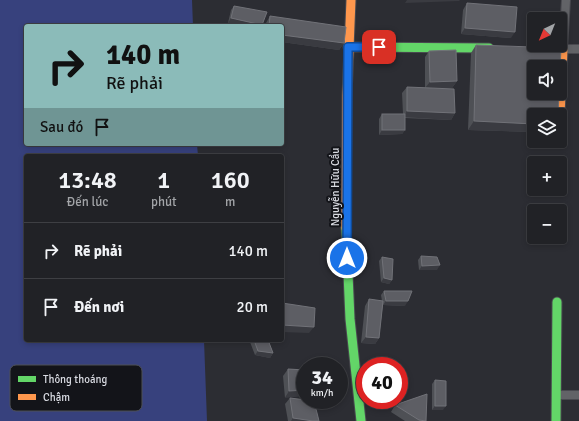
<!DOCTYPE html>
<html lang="vi">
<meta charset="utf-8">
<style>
:root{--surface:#212226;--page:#2d2f32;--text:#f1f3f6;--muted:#a2a4a7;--line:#3e3f43}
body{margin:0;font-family:Signika,sans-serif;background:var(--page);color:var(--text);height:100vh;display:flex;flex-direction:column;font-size:15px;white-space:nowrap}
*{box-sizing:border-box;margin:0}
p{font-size:13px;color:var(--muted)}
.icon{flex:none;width:22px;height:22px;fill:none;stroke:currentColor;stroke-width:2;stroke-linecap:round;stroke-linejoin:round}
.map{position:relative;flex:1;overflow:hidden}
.panel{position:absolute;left:24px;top:154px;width:260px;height:188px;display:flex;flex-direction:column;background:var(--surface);border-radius:4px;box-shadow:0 2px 6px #0003,0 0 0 1px var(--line)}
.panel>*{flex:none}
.top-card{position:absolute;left:24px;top:24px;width:260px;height:122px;border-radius:4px;box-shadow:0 2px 6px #0003,0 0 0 1px var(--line);background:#8bbbb9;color:#111;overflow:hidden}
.needle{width:26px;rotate:223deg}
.tools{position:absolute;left:527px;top:12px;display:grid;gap:8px}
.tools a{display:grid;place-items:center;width:40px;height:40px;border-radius:4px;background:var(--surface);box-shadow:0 2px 6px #0003,0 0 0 1px var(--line);font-size:20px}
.speed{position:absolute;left:296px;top:357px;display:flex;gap:8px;font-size:20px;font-weight:700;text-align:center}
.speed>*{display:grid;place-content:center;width:52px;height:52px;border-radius:50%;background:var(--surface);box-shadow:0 2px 6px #0003,0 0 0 1px var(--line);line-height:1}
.speed small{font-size:10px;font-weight:400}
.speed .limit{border:6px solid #d22;background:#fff;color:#111}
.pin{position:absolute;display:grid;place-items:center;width:34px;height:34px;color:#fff;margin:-17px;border-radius:8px;box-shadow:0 2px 6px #0006}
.me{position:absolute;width:44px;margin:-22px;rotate:0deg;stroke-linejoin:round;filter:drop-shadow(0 0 3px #0008)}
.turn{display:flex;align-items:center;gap:14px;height:84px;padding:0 16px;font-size:18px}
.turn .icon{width:52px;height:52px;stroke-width:2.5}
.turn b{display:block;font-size:28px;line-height:34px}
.then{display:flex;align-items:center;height:38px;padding:0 16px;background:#0003;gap:8px;font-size:15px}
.eta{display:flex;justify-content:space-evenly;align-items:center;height:68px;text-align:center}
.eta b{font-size:24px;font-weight:600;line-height:28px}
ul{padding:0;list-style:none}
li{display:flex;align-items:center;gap:12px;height:56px;padding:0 16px;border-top:1px solid var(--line)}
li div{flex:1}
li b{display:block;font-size:15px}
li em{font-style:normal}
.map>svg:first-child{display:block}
.water{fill:#37417d}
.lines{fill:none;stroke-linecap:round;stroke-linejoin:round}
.street-casing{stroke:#49494f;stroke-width:10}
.fast-casing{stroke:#49494f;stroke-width:11}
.slow-casing{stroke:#49494f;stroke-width:11}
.street{stroke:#626367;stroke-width:8}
.fast{stroke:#63d668;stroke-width:9}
.slow{stroke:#ff974d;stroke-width:9}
.wall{fill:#4e5055}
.shaded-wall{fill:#3a3b41}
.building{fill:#5d5e64;stroke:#717278}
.route-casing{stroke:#114b97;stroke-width:10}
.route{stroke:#1a73e8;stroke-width:7}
.labels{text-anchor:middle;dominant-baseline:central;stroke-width:4;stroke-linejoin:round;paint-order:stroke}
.street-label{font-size:11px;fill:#d9dbe2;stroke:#131419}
.key{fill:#131419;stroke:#4e5055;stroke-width:1}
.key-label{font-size:11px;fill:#d9dbe2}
</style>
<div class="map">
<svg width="579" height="421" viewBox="0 0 579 421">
<rect width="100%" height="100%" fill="#2c2d33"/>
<polygon class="water" points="0,0 192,0 193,26 26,26 26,144 197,144 198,156 26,156 26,340 204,340 207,421 0,421"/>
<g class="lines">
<defs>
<g id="street">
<polyline points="566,0 563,49 579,49"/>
<polyline points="556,395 579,395"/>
</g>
<g id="fast">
<polyline points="348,47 489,48"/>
<polyline points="346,228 350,319 361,421"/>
<polyline points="556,421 557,302"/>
</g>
<g id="slow">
<polyline points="545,49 563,49 560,115"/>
<polyline points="346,228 347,96 351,0"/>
</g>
</defs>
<use href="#street" class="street-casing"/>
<use href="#fast" class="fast-casing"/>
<use href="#slow" class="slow-casing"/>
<use href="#street" class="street"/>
<use href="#fast" class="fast"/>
<use href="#slow" class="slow"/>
</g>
<g class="wall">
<polygon points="467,3 511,38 461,34 463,10"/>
<polygon points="234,6 262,25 261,26 244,26 228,23 231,10"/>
<polygon points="270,16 344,43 339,50 282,42 282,26 265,26 266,23"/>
<polygon points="476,45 534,115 534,132 468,130 471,53"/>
<polygon points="429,51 457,81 452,88 429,88 455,113 451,120 405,118 405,130 402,134 379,135 379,119 382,114 403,114 402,93 407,87 425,88 425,57"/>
<polygon points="421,256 437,270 419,270 418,260"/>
<polygon points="382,257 392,280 389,284 381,282 379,261"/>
<polygon points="384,291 405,306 383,305 383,304 379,338 375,344 361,343 365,306 369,299 382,301 381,295"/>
<polygon points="251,340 268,340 273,353 270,358 255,355 250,342"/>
<polygon points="288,369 305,370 285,398 283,376"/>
<polygon points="435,380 443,410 432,410 432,384"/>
<polygon points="290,398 319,421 288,421 285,404"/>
<polygon points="395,405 426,421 405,421 391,412"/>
</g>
<g class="shaded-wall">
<polygon points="407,0 460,0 459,1 405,3"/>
<polygon points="231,18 262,25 261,26 244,26 228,23"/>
<polygon points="465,28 515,32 511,38 461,34"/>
<polygon points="282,35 344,43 339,50 282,42"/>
<polygon points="457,81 452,88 425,88 430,82"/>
<polygon points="407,111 455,113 451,120 403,117"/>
<polygon points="474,121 534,124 534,132 468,130"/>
<polygon points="382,130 405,130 402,134 379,135"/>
<polygon points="440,265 437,270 419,270 422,266"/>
<polygon points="384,278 392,280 389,284 381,282"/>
<polygon points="386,301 408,301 405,306 383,305"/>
<polygon points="282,325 314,327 309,333 282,332"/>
<polygon points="366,337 379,338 375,344 361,343"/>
<polygon points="258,351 273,353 270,358 255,355"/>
<polygon points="305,390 305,396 285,398 289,391"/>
<polygon points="435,406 446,406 443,410 432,410"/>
<polygon points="293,418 313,421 291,421"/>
</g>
<g class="building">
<polygon points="467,3 517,7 515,32 465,28"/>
<polygon points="234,6 267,12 262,25 231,18"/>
<polygon points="270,16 346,27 344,43 282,35 282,26 269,26"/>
<polygon points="476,45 561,48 560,70 560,67 534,67 534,93 559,93 558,115 534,115 534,124 474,121"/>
<polygon points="456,50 457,81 430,82 429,51"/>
<polygon points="407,87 454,89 455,113 407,111"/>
<rect x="382" y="114" width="23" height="16"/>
<polygon points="421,256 437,257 440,265 422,266"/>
<polygon points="382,257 393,259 392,280 384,278"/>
<polygon points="384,291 412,291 408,301 386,301"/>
<polygon points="369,299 383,301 379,338 366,337"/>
<polygon points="282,303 315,308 314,327 282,325"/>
<polygon points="254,340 268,340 273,353 258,351"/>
<polygon points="288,369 305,370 305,390 289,391"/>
<polygon points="435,380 446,381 446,406 435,406"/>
<polygon points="427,394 426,421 419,420 395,405"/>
<polygon points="290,398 314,401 319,421 313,421 293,418"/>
</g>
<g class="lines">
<defs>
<polyline id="route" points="347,258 348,47 379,47"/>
</defs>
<use href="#route" class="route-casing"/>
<use href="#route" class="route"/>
</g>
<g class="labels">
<g class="street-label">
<text transform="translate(335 187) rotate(-90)">Nguyễn Hữu Cầu</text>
</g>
</g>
<rect x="10" y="365" width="132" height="46" rx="6" class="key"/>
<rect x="18" y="376" width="18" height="6" fill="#63d668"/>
<rect x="18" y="394" width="18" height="6" fill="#ff974d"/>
<g class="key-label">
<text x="43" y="383">Thông thoáng</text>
<text x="43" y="401">Chậm</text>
</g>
</svg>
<div class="tools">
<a><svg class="needle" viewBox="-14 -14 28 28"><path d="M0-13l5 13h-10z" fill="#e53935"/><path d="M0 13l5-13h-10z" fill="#a2a4a7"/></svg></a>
<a><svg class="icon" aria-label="sound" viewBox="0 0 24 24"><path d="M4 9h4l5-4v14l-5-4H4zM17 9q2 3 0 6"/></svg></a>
<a><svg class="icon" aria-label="layers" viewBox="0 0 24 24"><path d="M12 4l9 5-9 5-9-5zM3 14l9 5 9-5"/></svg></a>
<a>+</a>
<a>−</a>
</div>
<div class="speed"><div>34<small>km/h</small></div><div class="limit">40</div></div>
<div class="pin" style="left:379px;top:47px;background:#d93025"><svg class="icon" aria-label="arrive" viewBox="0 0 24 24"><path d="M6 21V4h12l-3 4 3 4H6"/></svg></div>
<svg class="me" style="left:347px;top:258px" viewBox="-20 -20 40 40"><circle r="17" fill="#1a73e8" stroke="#fff" stroke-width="3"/><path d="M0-11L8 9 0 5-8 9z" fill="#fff"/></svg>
<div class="top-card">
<div class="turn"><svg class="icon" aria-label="right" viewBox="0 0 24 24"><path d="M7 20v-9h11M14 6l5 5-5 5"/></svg><div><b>140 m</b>Rẽ phải</div></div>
<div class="then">Sau đó<svg class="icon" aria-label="arrive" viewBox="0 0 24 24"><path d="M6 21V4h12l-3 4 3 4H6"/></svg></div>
</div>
<section class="panel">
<div class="eta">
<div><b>13:48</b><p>Đến lúc</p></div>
<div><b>1</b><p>phút</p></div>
<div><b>160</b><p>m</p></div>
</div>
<ul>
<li><svg class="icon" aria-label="right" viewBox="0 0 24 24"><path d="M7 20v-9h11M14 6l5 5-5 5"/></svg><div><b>Rẽ phải</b></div><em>140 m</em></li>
<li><svg class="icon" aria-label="arrive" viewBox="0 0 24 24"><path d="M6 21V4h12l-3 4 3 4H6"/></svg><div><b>Đến nơi</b></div><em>20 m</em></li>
</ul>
</section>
</div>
